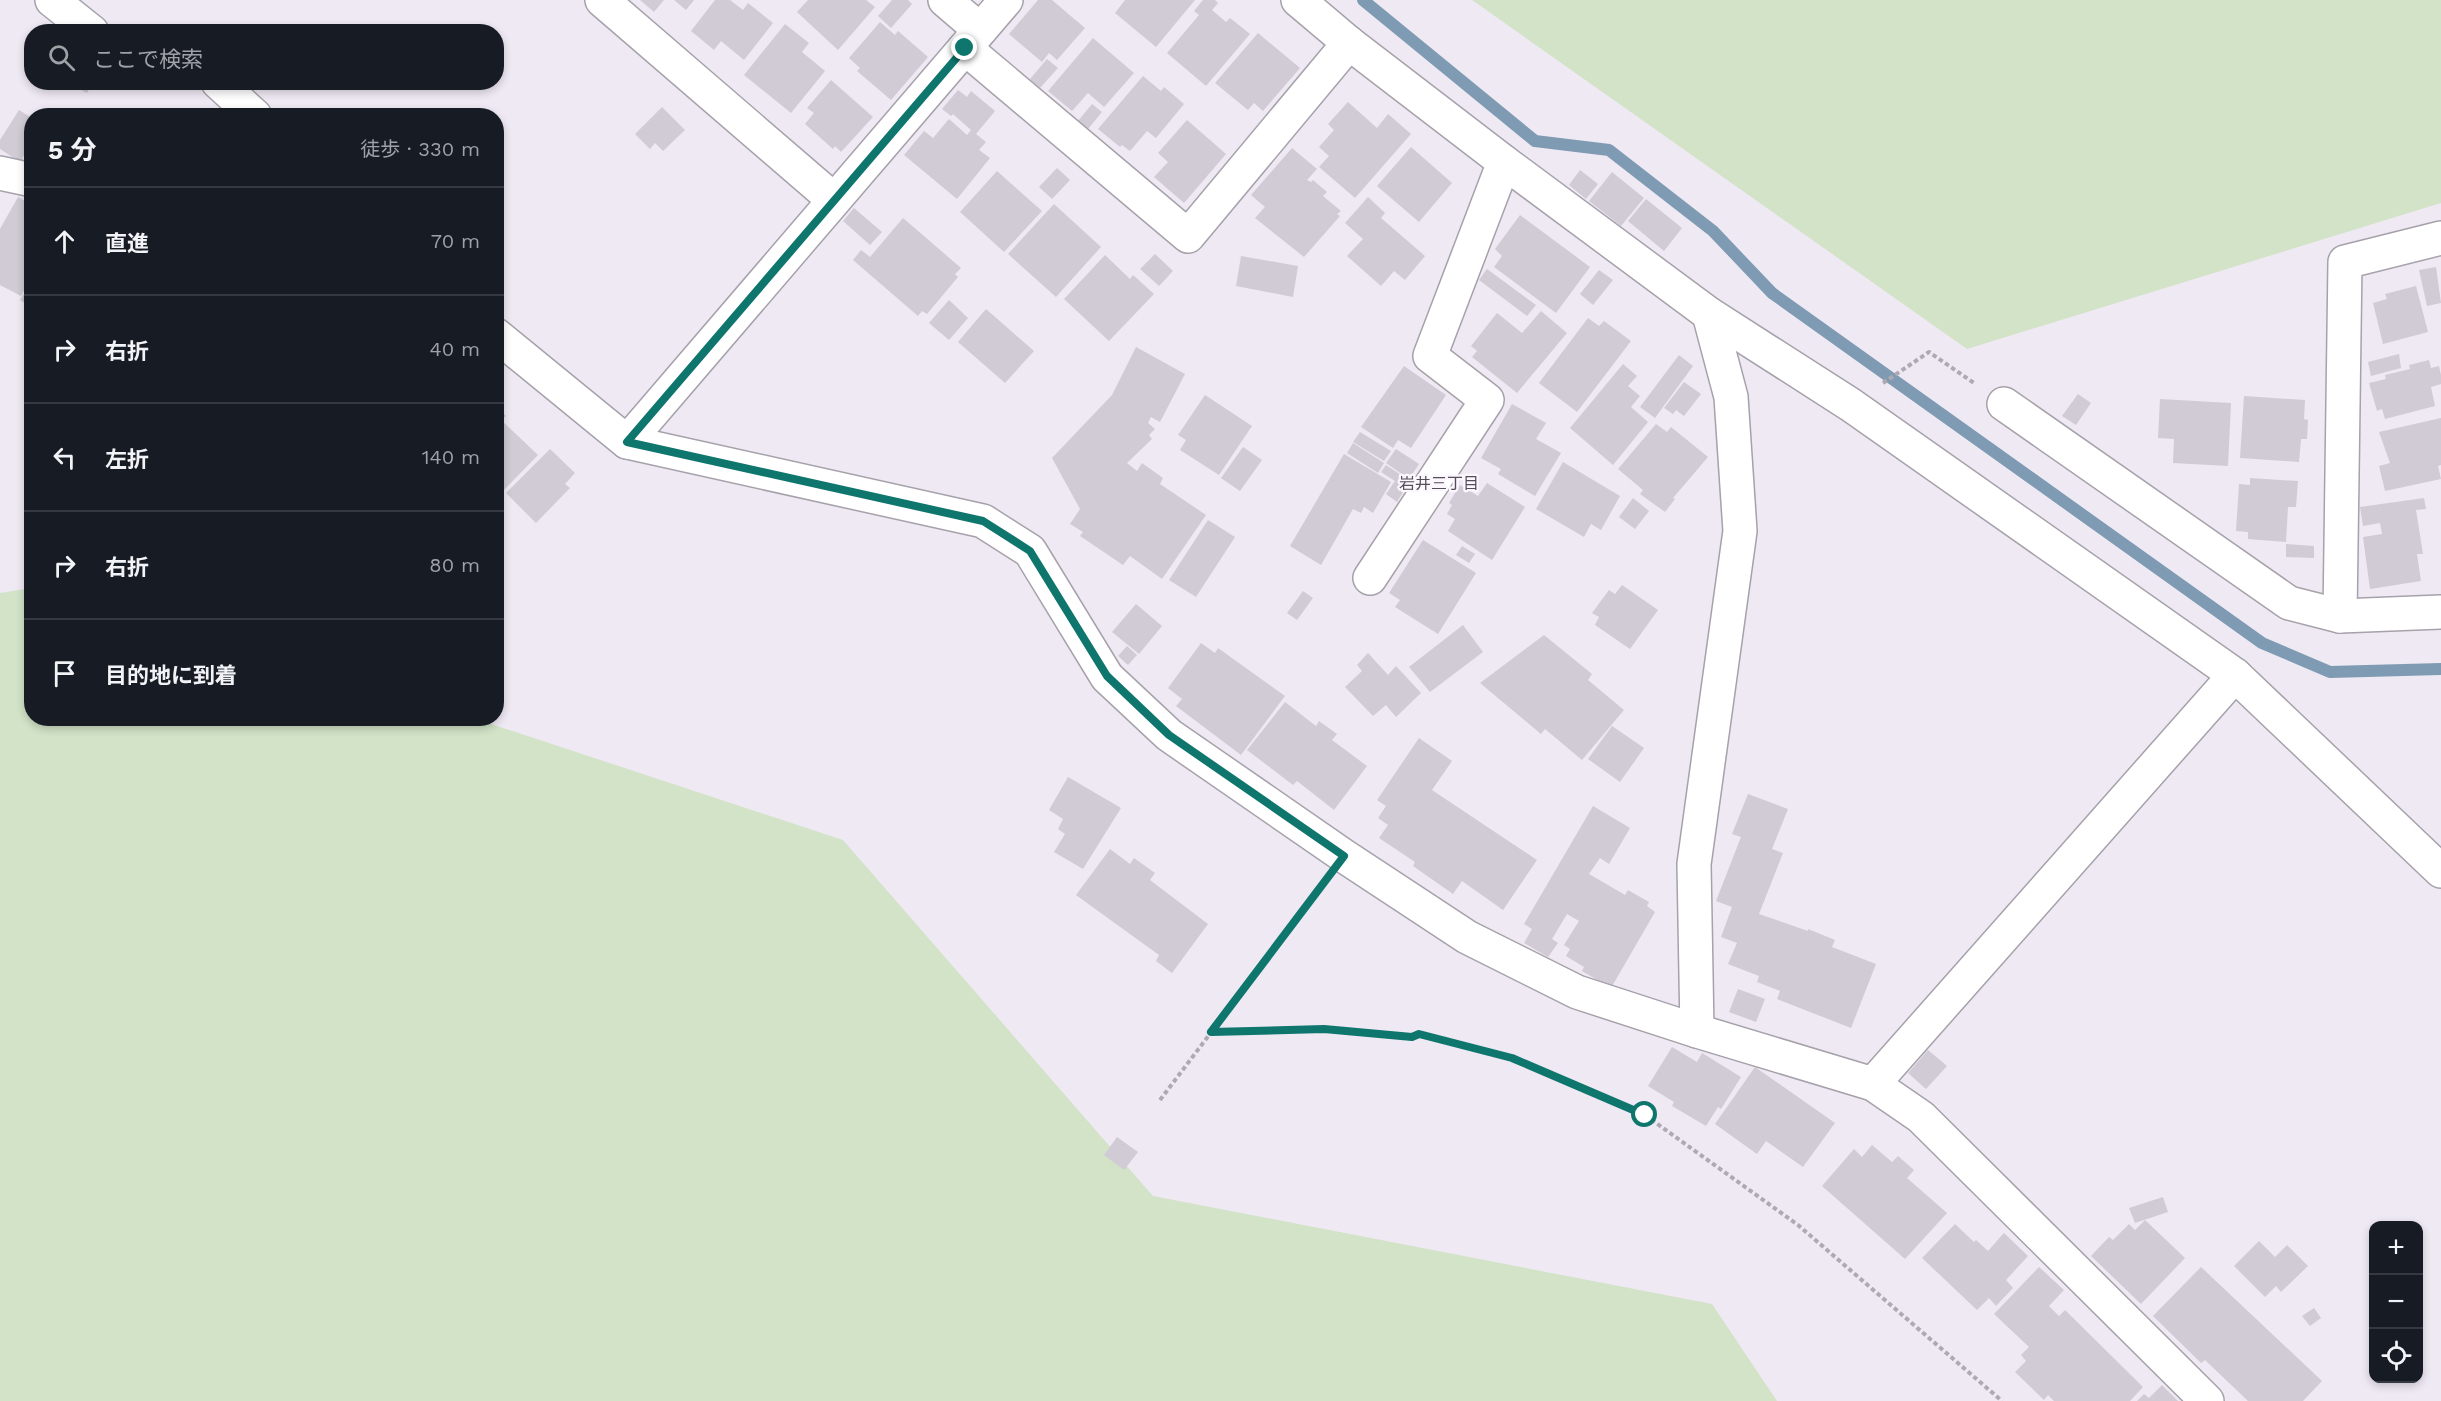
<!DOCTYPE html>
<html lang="ja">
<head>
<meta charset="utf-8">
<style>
	body { margin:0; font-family:"Work Sans","Noto Sans JP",sans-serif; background:#20242c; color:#f1f3f6 }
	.controls { position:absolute; right:18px; bottom:18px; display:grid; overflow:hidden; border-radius:12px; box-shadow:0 3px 9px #0003 }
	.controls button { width:54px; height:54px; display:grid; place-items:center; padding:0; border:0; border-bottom:2px solid #363941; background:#171b24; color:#f1f3f6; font:30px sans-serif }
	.stop { position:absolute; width:18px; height:18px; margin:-14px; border:4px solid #0f766e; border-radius:50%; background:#fff }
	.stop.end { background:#0f766e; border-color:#fff; box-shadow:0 2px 6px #0008 }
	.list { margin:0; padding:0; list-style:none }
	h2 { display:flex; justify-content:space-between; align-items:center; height:78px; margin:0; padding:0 24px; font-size:26px }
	h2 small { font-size:20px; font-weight:400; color:#9ea1a6 }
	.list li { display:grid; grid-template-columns:39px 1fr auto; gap:18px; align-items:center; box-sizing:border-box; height:108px; padding:0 24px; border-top:2px solid #363941 }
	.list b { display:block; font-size:22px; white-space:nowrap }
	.list em { font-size:20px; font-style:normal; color:#9ea1a6 }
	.icon { flex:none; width:33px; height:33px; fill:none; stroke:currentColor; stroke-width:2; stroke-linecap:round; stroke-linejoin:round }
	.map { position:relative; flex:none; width:2441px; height:1401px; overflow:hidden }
	.search { position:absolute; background:#171b24; box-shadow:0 3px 9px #0003; left:24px; top:24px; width:480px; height:66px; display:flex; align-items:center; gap:15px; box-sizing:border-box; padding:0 21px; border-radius:24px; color:#9ea1a6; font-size:22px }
	.panel { position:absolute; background:#171b24; box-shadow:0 3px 9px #0003; left:24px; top:108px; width:480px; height:618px; border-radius:24px }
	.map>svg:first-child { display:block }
	.green { fill:#d2e3c8 }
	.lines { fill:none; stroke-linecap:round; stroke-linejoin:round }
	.stream { stroke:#7e9bb3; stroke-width:12 }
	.building { fill:#d0cbd4 }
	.street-casing { stroke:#a6a1aa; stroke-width:36 }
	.path { stroke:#afaab2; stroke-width:4; stroke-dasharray:4.5 3; stroke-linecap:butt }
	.street { stroke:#fff; stroke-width:33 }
	.route { stroke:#0f766e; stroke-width:8 }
	.labels { text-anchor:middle; stroke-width:4.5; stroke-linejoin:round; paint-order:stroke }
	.neighbourhood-label { font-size:16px; fill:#534f57; stroke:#fcf7ff }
</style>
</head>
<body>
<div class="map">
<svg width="2441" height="1401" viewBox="0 0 2441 1401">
	<rect width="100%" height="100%" fill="#efe9f3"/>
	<g class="green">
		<polygon points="1472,0 2441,0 2441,203 1967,349"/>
		<polygon points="31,588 32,718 476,719 843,840 1153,1196 1712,1304 1777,1401 0,1401 0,593"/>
	</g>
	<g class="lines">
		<polyline class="stream" points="1363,0 1535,141 1609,150 1713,231 1772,293 2262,643 2330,672 2441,669"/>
	</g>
	<g class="building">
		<polygon points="640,0 664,0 654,12"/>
		<polygon points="674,0 694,0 686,10"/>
		<polygon points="715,0 730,0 743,10 748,3 773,23 744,60 721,41 714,50 691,31"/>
		<polygon points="808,0 866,0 875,7 838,50 797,12"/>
		<polygon points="892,0 908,0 912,4 891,28 878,16"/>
		<polygon points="1038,0 1052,0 1085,28 1057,60 1049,53 1042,62 1009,34"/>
		<polygon points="1125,0 1195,0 1156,47 1115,13"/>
		<polygon points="1203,0 1215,0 1218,3 1212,10 1226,22 1230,18 1250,34 1206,86 1167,53 1199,15 1194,11"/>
		<polygon points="880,22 895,35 898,31 928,57 891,100 857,71 860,68 849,58"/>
		<polygon points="785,24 809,43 802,52 825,71 791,113 744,75"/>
		<polygon points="1258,33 1300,68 1263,111 1254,103 1248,110 1215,83"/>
		<polygon points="1093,38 1134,73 1104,107 1088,93 1072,111 1048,91"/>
		<polygon points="1047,59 1058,68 1040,88 1030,79"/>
		<polygon points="1143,76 1161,91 1164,87 1184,104 1156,138 1147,131 1130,151 1122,145 1120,147 1098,129"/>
		<polygon points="831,80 873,117 841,152 835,146 833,149 805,124 814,113 807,108"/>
		<polygon points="78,82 93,82 87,93 75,87"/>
		<polygon points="958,90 967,97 971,91 995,111 976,134 986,142 979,150 990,158 957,199 904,155 924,131 933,138 949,119 967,135 971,130 953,114 951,116 942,109"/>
		<polygon points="1348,102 1377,128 1388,114 1411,134 1355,198 1319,167 1329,156 1319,147 1334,130 1328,124"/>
		<polygon points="1092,104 1102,112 1088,129 1078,121"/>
		<polygon points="662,107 685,130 663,151 655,143 650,149 635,134"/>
		<polygon points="19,110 32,118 32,142 20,162 0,149 0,140"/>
		<polygon points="1187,120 1226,154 1184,203 1154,177 1168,162 1158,153"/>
		<polygon points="1411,147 1452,183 1419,222 1377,186"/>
		<polygon points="1292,148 1317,169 1307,180 1311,182 1313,180 1327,192 1323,196 1341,211 1337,214 1340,216 1304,257 1255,218 1265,207 1251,195"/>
		<polygon points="1057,168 1070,180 1052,199 1039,187"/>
		<polygon points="1580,170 1598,184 1586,199 1569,185"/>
		<polygon points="997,171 1042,211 1004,252 960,212"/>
		<polygon points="1612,172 1644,198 1621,226 1589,201"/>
		<polygon points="18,197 32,205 32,276 21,296 0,285 0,229"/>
		<polygon points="1368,197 1385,213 1381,218 1425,256 1405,280 1394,271 1381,286 1347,256 1363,239 1345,223"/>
		<polygon points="1646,199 1682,228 1664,251 1628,221"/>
		<polygon points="1054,204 1101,247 1056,297 1008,254"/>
		<polygon points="854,208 882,232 870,245 843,221"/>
		<polygon points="1520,215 1590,267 1556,313 1494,267 1502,256 1495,249"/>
		<polygon points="903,218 961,268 955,274 958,277 927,314 922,311 918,316 853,260 861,250 870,257"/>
		<polygon points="1155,254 1173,271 1159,286 1140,269"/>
		<polygon points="1105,255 1130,279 1133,275 1154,294 1109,341 1064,299"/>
		<polygon points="1241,256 1298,266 1293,297 1236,286"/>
		<polygon points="2436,267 2441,303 2427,306 2419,270"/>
		<polygon points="1487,269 1536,305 1527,316 1479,280"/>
		<polygon points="1599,270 1613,280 1593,305 1580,294"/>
		<polygon points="32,282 32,308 20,300"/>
		<polygon points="2416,286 2428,332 2383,344 2373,303 2387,299 2385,294"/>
		<polygon points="949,300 968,318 949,340 929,323"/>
		<polygon points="986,309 1034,351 1005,383 958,342"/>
		<polygon points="1541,311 1567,333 1517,393 1472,357 1477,351 1471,346 1497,313 1522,333"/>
		<polygon points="1588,318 1599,326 1604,321 1631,341 1577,412 1539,383"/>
		<polygon points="1136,347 1185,374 1160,422 1151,417 1148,423 1155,429 1149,435 1152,439 1127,463 1137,471 1142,463 1163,478 1160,484 1206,515 1162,579 1130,556 1123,565 1080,536 1083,532 1070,524 1080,509 1052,458 1112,395"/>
		<polygon points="2399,354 2401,368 2371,376 2368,362"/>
		<polygon points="1679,355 1693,366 1655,418 1640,407"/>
		<polygon points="2429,360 2431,368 2439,366 2441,375 2441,384 2431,387 2435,406 2385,419 2382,409 2377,411 2369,383 2386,379 2385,375 2410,369 2409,365"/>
		<polygon points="1623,364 1637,376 1628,386 1640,396 1631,407 1648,422 1613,465 1570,428"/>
		<polygon points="1404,366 1446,395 1411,448 1398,440 1393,448 1361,427"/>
		<polygon points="1684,382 1701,394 1684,416 1676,410 1673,414 1664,408"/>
		<polygon points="2078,394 2091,403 2076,425 2062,416"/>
		<polygon points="1205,395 1252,426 1219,475 1180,450 1186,440 1178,435"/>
		<polygon points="2244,396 2305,400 2304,419 2308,420 2307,439 2301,439 2299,462 2240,458"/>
		<polygon points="2160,399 2231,403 2228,466 2173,463 2174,439 2158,438"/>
		<polygon points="1512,404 1546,423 1536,439 1561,453 1535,496 1498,474 1501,469 1481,458"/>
		<polygon points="496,406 506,416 501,420 538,455 496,498"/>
		<polygon points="2441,418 2441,465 2438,466 2441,479 2385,491 2379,466 2390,463 2379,432"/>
		<polygon points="1656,424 1667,432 1671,427 1708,457 1673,498 1675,499 1665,512 1640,494 1643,490 1618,469"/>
		<polygon points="1360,432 1391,451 1384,461 1353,442"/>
		<polygon points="1353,443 1384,463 1378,473 1347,453"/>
		<polygon points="1243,447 1262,460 1240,491 1221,478"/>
		<polygon points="550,449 575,473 565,484 570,488 536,523 506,493"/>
		<polygon points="1396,449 1419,464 1409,479 1386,463"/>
		<polygon points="1344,454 1391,482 1373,513 1364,507 1361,513 1353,509 1321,565 1290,546"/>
		<polygon points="1563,462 1620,496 1601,530 1591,524 1584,537 1536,509"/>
		<polygon points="1386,465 1410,481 1397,502 1386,494 1395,481 1381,472"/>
		<polygon points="2250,478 2298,481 2296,507 2288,507 2286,542 2248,539 2248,532 2236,531 2239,484 2250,485"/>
		<polygon points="1487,483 1525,507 1492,560 1448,531 1455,519 1447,514 1452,505 1449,503 1460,485 1478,496"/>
		<polygon points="1633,498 1649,511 1635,529 1619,517"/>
		<polygon points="2424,498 2426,509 2416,510 2423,554 2417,554 2421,581 2370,589 2363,537 2382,534 2380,523 2363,526 2360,507"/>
		<polygon points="1208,520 1235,537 1196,597 1169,580"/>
		<polygon points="1423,540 1476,573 1438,634 1395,607 1400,600 1389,593"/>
		<polygon points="2286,544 2314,546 2314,558 2286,557"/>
		<polygon points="1462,546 1475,554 1469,563 1456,555"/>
		<polygon points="1622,585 1658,610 1630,649 1595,625 1599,617 1592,613 1609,590 1615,594"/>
		<polygon points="1303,591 1313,598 1297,620 1287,613"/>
		<polygon points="1136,604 1162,626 1139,654 1112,632"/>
		<polygon points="1463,625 1483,652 1430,692 1409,667"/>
		<polygon points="1544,635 1592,674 1588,680 1624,710 1582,760 1545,729 1541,734 1480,683"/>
		<polygon points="1201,643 1215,653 1218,648 1285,696 1241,755 1176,706 1182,699 1168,688"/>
		<polygon points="1127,646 1137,655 1128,665 1118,656"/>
		<polygon points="1368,653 1388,675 1396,666 1421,693 1396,717 1386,705 1373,716 1345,687 1362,671 1357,665"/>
		<polygon points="1285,702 1316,726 1319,721 1337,734 1332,740 1367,766 1334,810 1297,781 1293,785 1247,750"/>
		<polygon points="1612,726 1644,748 1620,782 1588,759"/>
		<polygon points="1419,738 1452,761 1432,790 1537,860 1503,910 1462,881 1453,894 1413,866 1415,862 1379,838 1388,825 1378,818 1386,806 1377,800"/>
		<polygon points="1068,777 1121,808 1083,869 1054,852 1065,834 1058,829 1063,819 1049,810"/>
		<polygon points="1748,794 1788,809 1772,849 1783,853 1759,914 1808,931 1808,929 1835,940 1832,947 1876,964 1851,1028 1777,999 1780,991 1757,982 1759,976 1728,964 1737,943 1721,937 1732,907 1716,901 1741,837 1732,834"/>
		<polygon points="1593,806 1630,828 1609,864 1600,858 1589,874 1625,895 1628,890 1649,902 1647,906 1655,912 1611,988 1582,971 1584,967 1566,956 1570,949 1564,945 1579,921 1567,914 1552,939 1558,943 1548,957 1524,943 1532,929 1524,924"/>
		<polygon points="1110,849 1130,864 1134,858 1155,873 1150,880 1208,924 1172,973 1156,961 1159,955 1076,895"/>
		<polygon points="1738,989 1765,999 1756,1022 1729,1012"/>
		<polygon points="1672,1047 1697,1062 1702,1053 1741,1077 1721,1109 1718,1107 1706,1126 1672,1106 1674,1102 1648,1086"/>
		<polygon points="1928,1050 1947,1066 1926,1089 1908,1073"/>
		<polygon points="1755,1067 1835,1123 1803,1167 1766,1141 1757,1154 1715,1124"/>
		<polygon points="1117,1137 1138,1152 1124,1170 1104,1155"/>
		<polygon points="1872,1145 1892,1162 1898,1156 1914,1170 1907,1178 1947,1213 1905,1259 1822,1186 1854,1149 1862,1157"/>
		<polygon points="2163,1197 2168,1212 2135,1223 2129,1208"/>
		<polygon points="2145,1220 2185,1258 2141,1304 2091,1256 2109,1237 2113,1240 2129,1224 2135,1230"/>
		<polygon points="1955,1224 1974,1242 1976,1240 1988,1251 2004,1233 2028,1256 2006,1280 2013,1288 1996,1306 1989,1298 1977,1310 1922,1258"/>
		<polygon points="2259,1241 2275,1257 2287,1245 2308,1266 2281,1292 2276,1286 2265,1297 2234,1266"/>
		<polygon points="2039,1267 2064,1290 2049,1306 2059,1316 2065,1310 2143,1387 2130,1401 2054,1401 2048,1395 2044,1400 2015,1372 2026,1361 2021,1355 2029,1347 1994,1314"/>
		<polygon points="2201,1267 2322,1381 2303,1401 2248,1401 2205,1360 2201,1363 2153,1316"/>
		<polygon points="2314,1308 2321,1318 2310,1326 2302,1316"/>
		<polygon points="2162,1385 2178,1401 2137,1401 2144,1394 2149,1398"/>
	</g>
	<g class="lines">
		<defs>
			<g id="street">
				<polyline points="52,0 92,32"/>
				<polyline points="602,0 834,200"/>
				<polyline points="945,0 980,30"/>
				<polyline points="1298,0 1349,43 1504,162 1709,314 1851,405 2235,675 2441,871"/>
				<polyline points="965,48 1188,236 1349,43"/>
				<polyline points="218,82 255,116"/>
				<polyline points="0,173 32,180"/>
				<polyline points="496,335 627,442 983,521 1030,551 1107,677 1169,735 1344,856 1467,937 1577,992 1697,1031 1873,1084 1921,1117 2207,1401"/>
				<polyline points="2004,404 2289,603 2340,616 2441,612"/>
				<polyline points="627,442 1006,0"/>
				<polyline points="1370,578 1487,400 1430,356 1504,162"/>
				<polyline points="2340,616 2345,262 2441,238"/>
				<polyline points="1697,1031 1694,864 1740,531 1731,397 1709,314"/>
				<polyline points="1873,1084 2235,675"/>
			</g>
		</defs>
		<use href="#street" class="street-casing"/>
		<g class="path">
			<polyline points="1883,383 1929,352 1974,383"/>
			<polyline points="1211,1032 1324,1029 1412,1037 1419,1034 1512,1058 1645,1115 1798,1225 2002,1401"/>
			<polyline points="1160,1100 1321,887"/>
		</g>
		<use href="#street" class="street"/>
	</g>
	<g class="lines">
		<polyline class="route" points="965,48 627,442 983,521 1030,551 1107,676 1169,735 1344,856 1211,1032 1324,1029 1412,1037 1419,1034 1512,1058 1645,1115"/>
	</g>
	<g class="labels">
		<g class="neighbourhood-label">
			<text x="1439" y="489">岩井三丁目</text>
		</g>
	</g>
</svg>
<div class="controls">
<button>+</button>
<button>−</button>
<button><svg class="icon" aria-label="locate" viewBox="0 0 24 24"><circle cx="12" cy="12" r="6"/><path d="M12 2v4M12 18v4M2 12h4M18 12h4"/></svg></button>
</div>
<div class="stop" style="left:1645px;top:1115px"></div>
<div class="stop end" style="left:965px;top:48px"></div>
<div class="search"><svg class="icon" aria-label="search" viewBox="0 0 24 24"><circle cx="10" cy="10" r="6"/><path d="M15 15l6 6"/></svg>ここで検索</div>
<section class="panel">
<h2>5 分<small>徒歩 · 330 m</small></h2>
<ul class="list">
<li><svg class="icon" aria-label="ahead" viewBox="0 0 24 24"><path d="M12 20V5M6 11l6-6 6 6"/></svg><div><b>直進</b></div><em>70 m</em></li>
<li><svg class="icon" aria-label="right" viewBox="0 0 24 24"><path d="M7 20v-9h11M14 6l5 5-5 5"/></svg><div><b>右折</b></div><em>40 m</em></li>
<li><svg class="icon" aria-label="left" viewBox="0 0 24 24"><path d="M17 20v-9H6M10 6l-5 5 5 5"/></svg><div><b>左折</b></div><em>140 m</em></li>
<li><svg class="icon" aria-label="right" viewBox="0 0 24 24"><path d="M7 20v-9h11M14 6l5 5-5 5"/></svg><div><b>右折</b></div><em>80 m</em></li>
<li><svg class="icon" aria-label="arrive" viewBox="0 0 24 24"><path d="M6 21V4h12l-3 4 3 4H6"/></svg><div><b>目的地に到着</b></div></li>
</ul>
</section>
</div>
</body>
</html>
